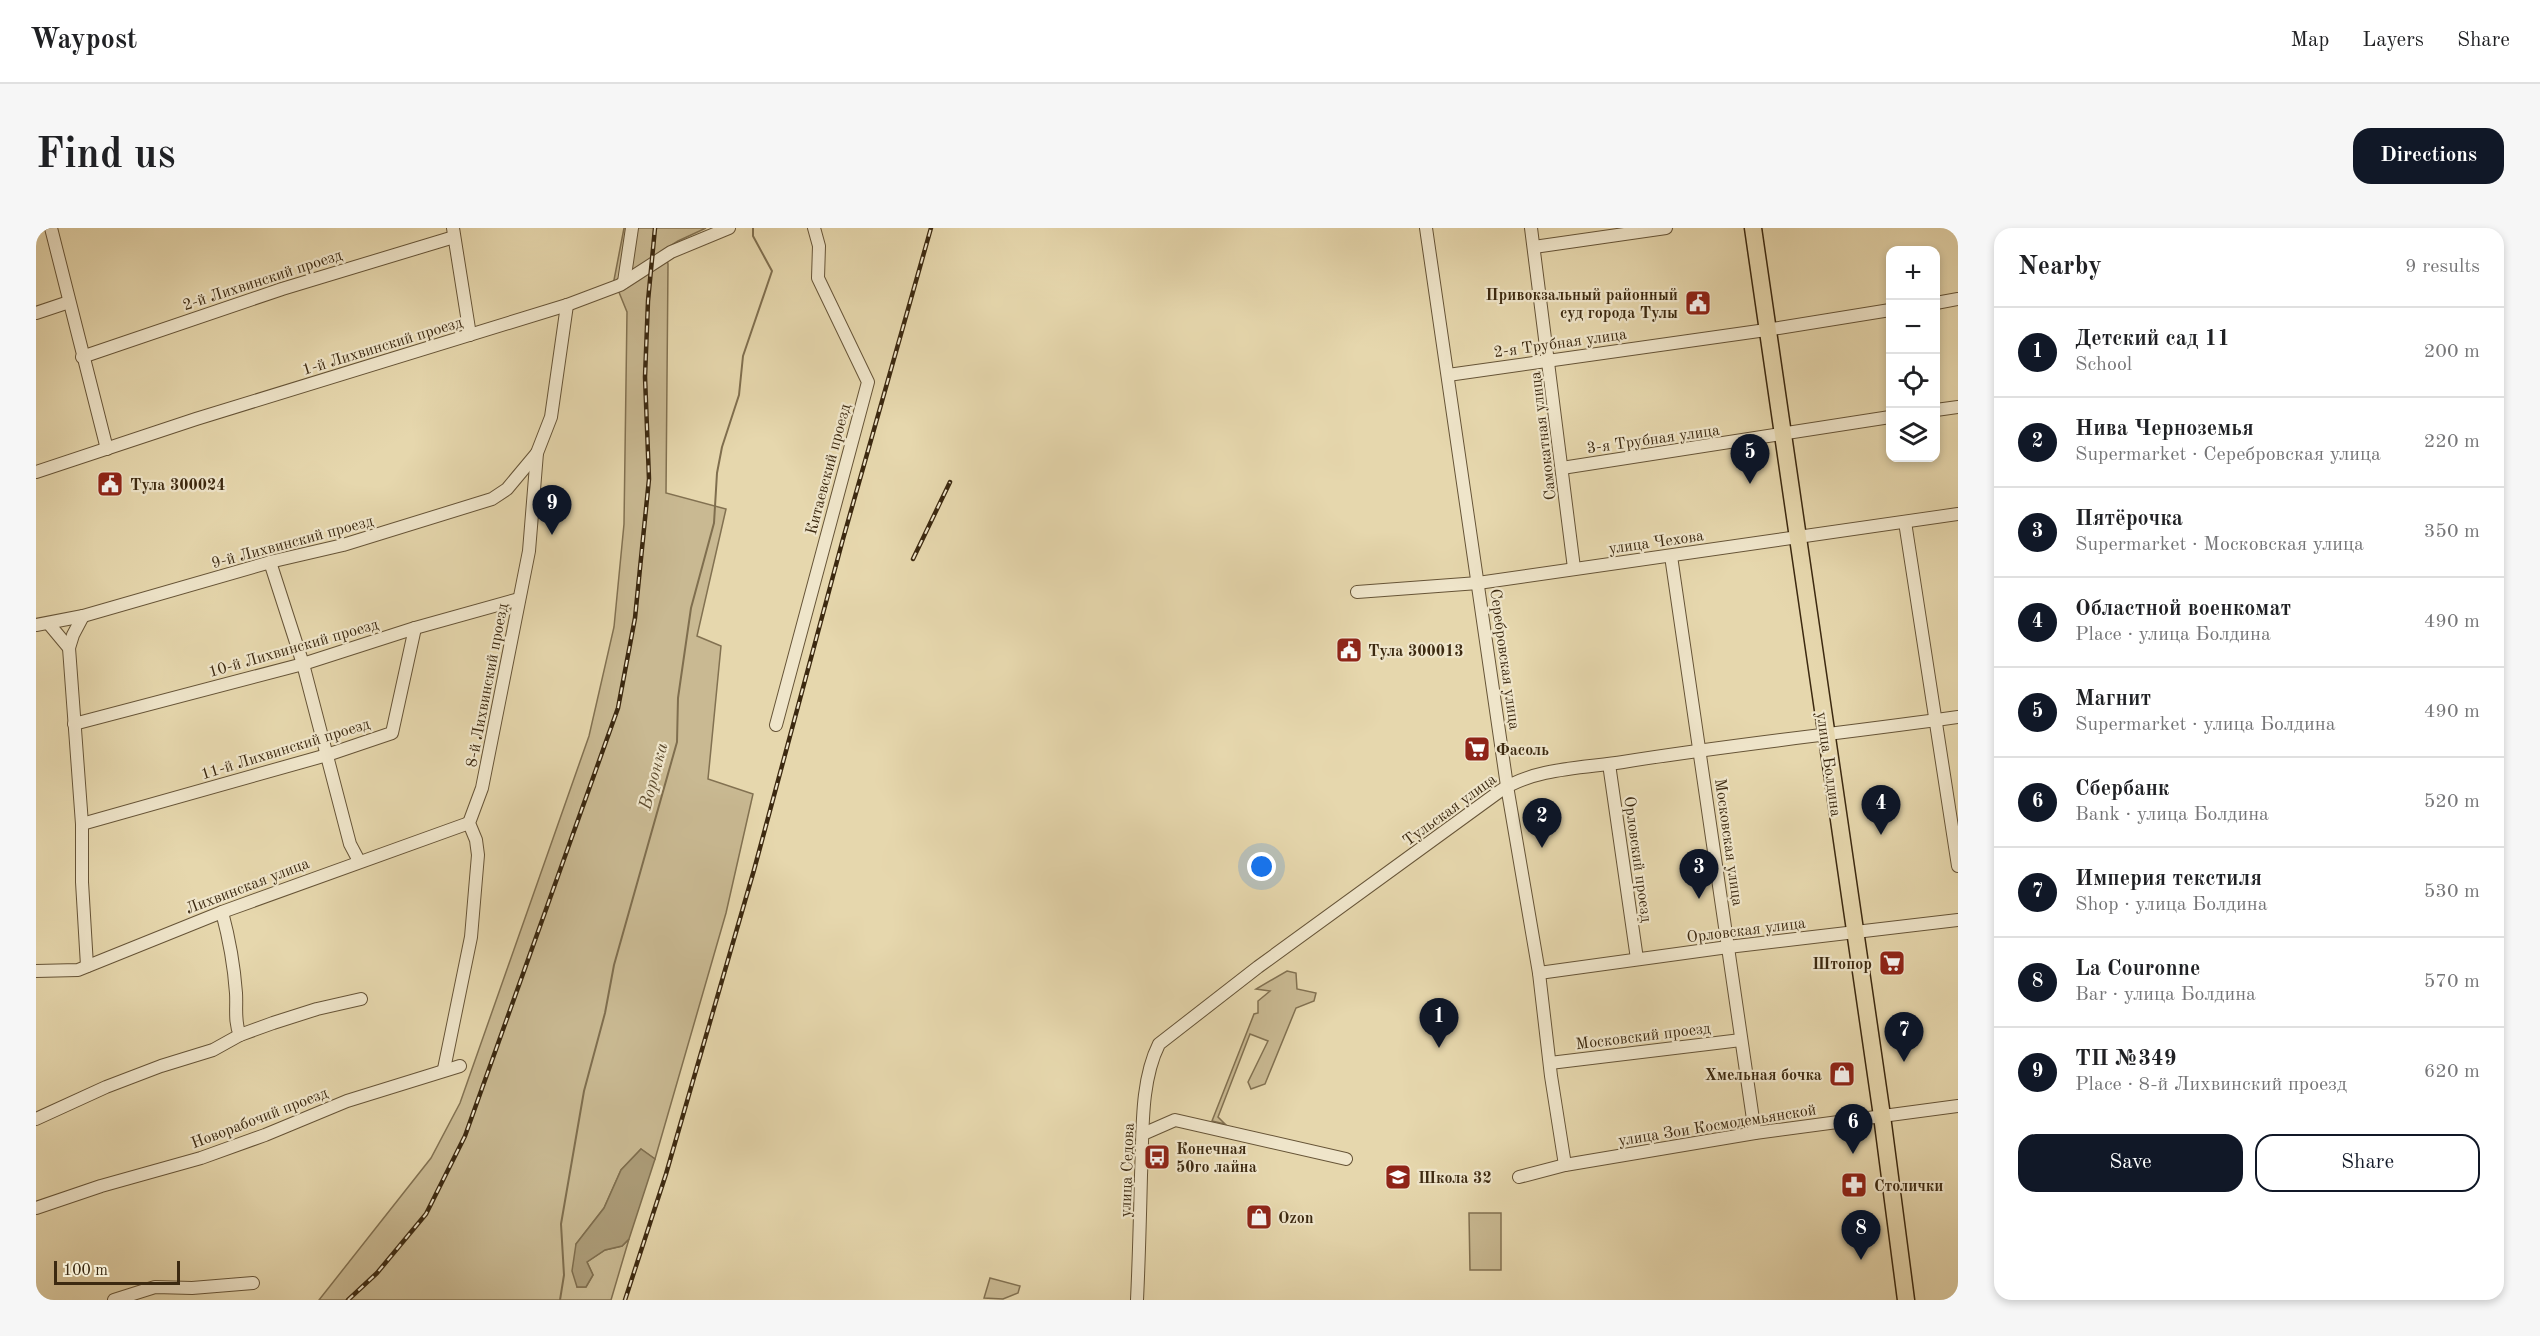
<!DOCTYPE html>
<html lang="en">
<head>
<meta charset="utf-8">
<style>
	body { margin:0; font-family:"Old Standard TT",serif; background:#f6f6f6; color:#202124 }
	.controls { position:absolute; right:18px; top:18px; display:grid; overflow:hidden; border-radius:12px; box-shadow:0 3px 9px #0003 }
	.controls button { width:54px; height:54px; display:grid; place-items:center; padding:0; border:0; border-bottom:2px solid #e0e0e0; background:#fff; color:#202124; font:30px sans-serif }
	.scale { position:absolute; left:18px; bottom:15px; width:126px; box-sizing:border-box; padding-left:6px; border:3px solid #3c2910; border-top:0; font-size:16px; line-height:21px; white-space:nowrap; color:#3c2910; -webkit-text-stroke:4px #efe5ca; paint-order:stroke }
	.you { position:absolute; left:1226px; top:639px; width:21px; height:21px; margin:-15px; border:4px solid #fff; border-radius:50%; background:#1a73e8; box-shadow:0 0 0 9px #1a73e833 }
	.badge { display:grid; place-items:center; width:39px; height:39px; border-radius:50%; background:#111827; color:#fff; font-size:20px; font-weight:700 }
	.pin { position:absolute; translate:-50% -50px; filter:drop-shadow(0 2px 3px #0008) }
	.pin::after { content:''; position:absolute; top:32px; width:21px; height:18px; background:inherit; clip-path:polygon(0 0,100% 0,50% 100%) }
	.list { margin:0; padding:0; list-style:none }
	h2 { display:flex; justify-content:space-between; align-items:center; height:78px; margin:0; padding:0 24px; font-size:26px }
	h2 small { font-size:20px; font-weight:400; color:#757577 }
	.list li { display:grid; grid-template-columns:39px 1fr auto; gap:18px; align-items:center; box-sizing:border-box; height:90px; padding:0 24px; border-top:2px solid #e0e0e0 }
	.list b { display:block; font-size:22px; white-space:nowrap }
	.list p { margin:0; font-size:20px; white-space:nowrap; color:#757577 }
	.list em { font-size:20px; font-style:normal; color:#757577 }
	.actions { display:flex; gap:12px; padding:18px 24px }
	.actions a { flex:1; padding:14px 0; border:2px solid #111827; border-radius:18px; text-align:center; font-size:21px; color:#111827 }
	.actions .main { background:#111827; color:#fff }
	.icon { flex:none; width:33px; height:33px; fill:none; stroke:currentColor; stroke-width:2; stroke-linecap:round; stroke-linejoin:round }
	.map { position:relative; flex:none; width:1922px; height:1072px; overflow:hidden; border-radius:18px }
	header { display:flex; align-items:center; gap:36px; box-sizing:border-box; height:84px; padding:0 30px; background:#fff; border-bottom:2px solid #e0e0e0 }
	header strong { font-size:28px }
	nav { display:flex; gap:33px; margin-inline-start:auto; font-size:21px }
	.intro { display:flex; align-items:center; justify-content:space-between; box-sizing:border-box; height:144px; padding:0 36px }
	h1 { margin:0; font-size:42px }
	.button { padding:15px 27px; border-radius:18px; background:#111827; color:#fff; font-size:21px; font-weight:700 }
	main { display:flex; gap:36px; padding:0 36px }
	aside { flex:1; background:#fff; border-radius:18px; box-shadow:0 3px 9px #0003 }
	.map>svg:first-child { display:block }
	.green { fill:#c9b992; stroke:#827151; stroke-width:1.5 }
	.water { fill:#ac9c78; stroke:#7f6e4e; stroke-width:1.5 }
	.lines { fill:none; stroke-linecap:round; stroke-linejoin:round }
	.stream { stroke:#7f6e4e; stroke-width:2 }
	.minor-casing { stroke:#665437; stroke-width:14 }
	.major-casing { stroke:#3c2910; stroke-width:19 }
	.minor { stroke:#efe5ca; stroke-width:12 }
	.major { stroke:#e6d7ad; stroke-width:16 }
	.rail-casing { stroke:#3c2910; stroke-width:4.5 }
	.rail { stroke:#efe5ca; stroke-width:2; stroke-dasharray:7; stroke-linecap:butt }
	.labels { text-anchor:middle; stroke-width:4.5; stroke-linejoin:round; paint-order:stroke }
	.street-label { font-size:16px; fill:#3c2910; stroke:#efe5ca }
	.poi-label { font-size:16px; font-weight:bold; fill:#3c2910; stroke:#efe5ca; text-anchor:start }
	.water-label { font-size:18px; font-style:italic; fill:#5e4c2f; stroke:#efe5ca }
</style>
</head>
<body>
<header>
<strong>Waypost</strong>
<nav><a>Map</a><a>Layers</a><a>Share</a></nav>
</header>
<div class="intro"><h1>Find us</h1><a class="button">Directions</a></div>
<main>
<div class="map">
<svg width="1922" height="1072" viewBox="0 0 1922 1072">
	<rect width="100%" height="100%" fill="#e6d7ad"/>
	<filter id="stains"><feTurbulence type="fractalNoise" baseFrequency=".00333" numOctaves="4"/><feColorMatrix values="0 0 0 0 .2 0 0 0 0 .09 0 0 0 0 .02 0 0 0 .5 -.17"/></filter>
	<radialGradient id="worn" r=".72"><stop offset=".6" stop-color="#630" stop-opacity="0"/><stop offset="1" stop-color="#630" stop-opacity=".3"/></radialGradient>
	<g class="green">
		<polygon points="588,0 670,0 642,13 629,21 632,36 630,265 690,281 661,408 685,418 672,551 717,566 690,685 619,931 605,921 585,942 568,980 540,1016 541,1059 550,1059 557,1047 551,1034 569,1022 586,1018 593,1011 575,1072 283,1072 395,930 424,875 553,508 578,399 588,296 591,84 578,52"/>
		<polygon points="1251,743 1260,745 1261,761 1280,765 1278,773 1260,780 1229,856 1215,861 1212,854 1232,813 1214,806 1182,889 1189,896 1176,893 1218,786 1222,785 1222,773 1234,763 1220,761"/>
		<polygon points="1433,985 1465,985 1465,1042 1434,1042"/>
		<polygon points="954,1050 984,1058 982,1065 967,1071 948,1070"/>
	</g>
	<polygon class="water" points="605,921 619,931 593,1011 586,1018 569,1022 551,1034 557,1047 550,1059 541,1059 536,1043 540,1016 568,980 585,942"/>
	<g class="lines">
		<polyline class="stream" points="524,1072 528,1047 525,996 548,863 569,785 578,737 641,514 642,470 655,380 678,295 681,245 686,219 703,167 707,128 736,43 717,8 717,0"/>
		<defs>
			<g id="minor">
				<polyline points="15,0 71,221"/>
				<polyline points="417,0 434,107"/>
				<polyline points="1390,0 1471,558 1503,745 1515,848 1529,937"/>
				<polyline points="1495,0 1538,340"/>
				<polyline points="1498,19 1630,0"/>
				<polyline points="588,54 596,0"/>
				<polyline points="1900,75 1922,71"/>
				<polyline points="0,85 33,74"/>
				<polyline points="46,129 246,61 418,9"/>
				<polyline points="1412,147 1730,102 1854,82"/>
				<polyline points="1900,182 1922,179"/>
				<polyline points="1526,240 1854,189"/>
				<polyline points="0,244 160,191 531,77 584,57 635,24 693,0"/>
				<polyline points="1869,294 1922,638"/>
				<polyline points="1635,328 1719,905"/>
				<polyline points="234,334 267,436 314,616 323,633"/>
				<polyline points="1321,364 1442,355 1922,286"/>
				<polyline points="13,396 33,420 46,596 46,654 51,738"/>
				<polyline points="0,397 47,388 238,333 307,317 456,271 471,261 501,225"/>
				<polyline points="33,420 37,407 47,388"/>
				<polyline points="38,496 267,436 379,400 483,371"/>
				<polyline points="740,497 832,154 782,50 783,18 778,0"/>
				<polyline points="1573,536 1601,731"/>
				<polyline points="46,596 291,527 356,505 379,400"/>
				<path d="M186 684C193 710 198 737 200 765 201 779 198 794 204 807"/>
				<polyline points="0,743 42,742 186,684 433,595"/>
				<polyline points="1503,745 1692,719 1922,692"/>
				<polyline points="1514,835 1705,812"/>
				<polyline points="408,841 435,709 442,627 440,612 433,595 446,560 493,323 501,225 515,189 531,77"/>
				<polyline points="0,891 70,859 125,838 177,822 204,807 237,795 281,781 325,771"/>
				<polyline points="1107,906 1139,892 1310,931"/>
				<polyline points="1483,949 1529,937 1719,905 1922,878"/>
				<polyline points="0,980 65,958 165,930 229,907 311,873 424,838"/>
				<polyline points="78,1072 119,1059 156,1060 217,1055"/>
				<path d="M1101 1072C1103 1030 1104 989 1105 947 1107 905 1104 854 1123 816L1222 739 1464 563C1498 540 1548 540 1587 534 1698 516 1811 505 1922 489"/>
			</g>
			<polyline id="major" points="1717,0 1846,888 1870,1072"/>
		</defs>
		<use href="#minor" class="minor-casing"/>
		<use href="#major" class="major-casing"/>
		<use href="#minor" class="minor"/>
		<use href="#major" class="major"/>
		<defs>
			<g id="rail">
				<polyline points="877,331 914,254"/>
				<polyline points="312,1072 341,1045 390,986 429,908 582,480 599,390 613,251 609,149 612,73 619,0"/>
				<polyline points="589,1072 630,946 718,642 807,311 895,0"/>
			</g>
		</defs>
		<use href="#rail" class="rail-casing"/>
		<use href="#rail" class="rail"/>
	</g>
	<defs>
		<symbol id="civic-square" viewBox="-11 -11 22 22"><rect x="-9" y="-9" width="18" height="18" rx="4" fill="#8f2418" stroke="#efe5ca"/><path d="M-.6-6.5H3V-4.5H.6V-3L4-1V1h2V6H-6V1h2V-1L-.6-3ZM-1.2 2.5V6h2.4V2.5Z" fill="#fff"/></symbol>
		<symbol id="supermarket-square" viewBox="-11 -11 22 22"><rect x="-9" y="-9" width="18" height="18" rx="4" fill="#8f2418" stroke="#efe5ca"/><path d="M-6-5.5h2.5l.6 2H6L4.5 2H-2.5L-4.4-4H-6ZM-1.5 3.2a1.3 1.3 0 1 0 .1 0ZM3 3.2a1.3 1.3 0 1 0 .1 0Z" fill="#fff"/></symbol>
		<symbol id="shop-square" viewBox="-11 -11 22 22"><rect x="-9" y="-9" width="18" height="18" rx="4" fill="#8f2418" stroke="#efe5ca"/><path d="M-5-2.5h2.3a2.7 3.5 0 0 1 5.4 0H5L5.5 6h-11ZM-1.5-2.5h3a1.5 2.3 0 0 0-3 0Z" fill="#fff"/></symbol>
		<symbol id="bus-square" viewBox="-11 -11 22 22"><rect x="-9" y="-9" width="18" height="18" rx="4" fill="#8f2418" stroke="#efe5ca"/><path d="M-5-6H5V4H4V6H2V4H-2V6H-4V4H-5ZM-3.5-4V0h7V-4ZM-3.5 1.2v1.5H-2V1.2ZM2 1.2v1.5H3.5V1.2Z" fill="#fff"/></symbol>
		<symbol id="school-square" viewBox="-11 -11 22 22"><rect x="-9" y="-9" width="18" height="18" rx="4" fill="#8f2418" stroke="#efe5ca"/><path d="M0-5L7-2L0 1L-7-2ZM-4 1L0 2.5L4 1V4Q0 6-4 4Z" fill="#fff"/></symbol>
		<symbol id="pharmacy-square" viewBox="-11 -11 22 22"><rect x="-9" y="-9" width="18" height="18" rx="4" fill="#8f2418" stroke="#efe5ca"/><path d="M-2-6h4v4h4v4h-4v4h-4v-4h-4v-4h4Z" fill="#fff"/></symbol>
	</defs>
	<g fill-rule="evenodd">
		<use href="#civic-square" x="1647" y="60" width="30" height="30"/>
		<use href="#civic-square" x="59" y="241" width="30" height="30"/>
		<use href="#civic-square" x="1298" y="407" width="30" height="30"/>
		<use href="#supermarket-square" x="1426" y="506" width="30" height="30"/>
		<use href="#supermarket-square" x="1841" y="720" width="30" height="30"/>
		<use href="#shop-square" x="1791" y="831" width="30" height="30"/>
		<use href="#bus-square" x="1106" y="914" width="30" height="30"/>
		<use href="#school-square" x="1347" y="934" width="30" height="30"/>
		<use href="#pharmacy-square" x="1803" y="942" width="30" height="30"/>
		<use href="#shop-square" x="1208" y="974" width="30" height="30"/>
	</g>
	<g class="labels">
		<g class="street-label">
			<text transform="translate(226 51) rotate(-18)" y="6">2-й Лихвинский проезд</text>
			<text transform="translate(1524 114) rotate(-8)" y="6">2-я Трубная улица</text>
			<text transform="translate(346 117) rotate(-17)" y="6">1-й Лихвинский проезд</text>
			<text transform="translate(1506 208) rotate(-97)" y="6">Самокатная улица</text>
			<text transform="translate(1617 210) rotate(-8)" y="6">3-я Трубная улица</text>
			<text transform="translate(791 241) rotate(-75)" y="6">Китаевский проезд</text>
			<text transform="translate(256 313) rotate(-15)" y="6">9-й Лихвинский проезд</text>
			<text transform="translate(1620 313) rotate(-8)" y="6">улица Чехова</text>
			<text transform="translate(257 419) rotate(-16)" y="6">10-й Лихвинский проезд</text>
			<text transform="translate(1470 431) rotate(82)" y="6">Серебровская улица</text>
			<text transform="translate(450 457) rotate(-79)" y="6">8-й Лихвинский проезд</text>
			<text transform="translate(249 520) rotate(-17)" y="6">11-й Лихвинский проезд</text>
			<text transform="translate(1794 536) rotate(82)" y="6">улица Болдина</text>
			<text transform="translate(1413 581) rotate(-36)" y="6">Тульская улица</text>
			<text transform="translate(1694 614) rotate(82)" y="6">Московская улица</text>
			<text transform="translate(1603 631) rotate(82)" y="6">Орловский проезд</text>
			<text transform="translate(211 657) rotate(-21)" y="6">Лихвинская улица</text>
			<text transform="translate(1710 701) rotate(-7)" y="6">Орловская улица</text>
			<text transform="translate(1607 807) rotate(-7)" y="6">Московский проезд</text>
			<text transform="translate(223 889) rotate(-21)" y="6">Новорабочий проезд</text>
			<text transform="translate(1681 896) rotate(-9)" y="6">улица Зои Космодемьянской</text>
			<text transform="translate(1090 942) rotate(-88)" y="6">улица Седова</text>
		</g>
		<g class="poi-label">
			<text x="1642" y="72" text-anchor="end">Привокзальный районный<tspan x="1642" dy="18">суд города Тулы</tspan></text>
			<text x="94" y="262">Тула 300024</text>
			<text x="1332" y="428">Тула 300013</text>
			<text x="1460" y="527">Фасоль</text>
			<text x="1836" y="741" text-anchor="end">Штопор</text>
			<text x="1786" y="852" text-anchor="end">Хмельная бочка</text>
			<text x="1140" y="926">Конечная<tspan x="1140" dy="18">50го лайна</tspan></text>
			<text x="1382" y="955">Школа 32</text>
			<text x="1838" y="963">Столички</text>
			<text x="1242" y="995">Ozon</text>
		</g>
		<g class="water-label">
			<text transform="translate(617 548) rotate(-75)" y="6">Воронка</text>
		</g>
	</g>
	<rect width="100%" height="100%" filter="url(#stains)"/>
	<rect width="100%" height="100%" fill="url(#worn)"/>
</svg>
<div class="controls">
<button>+</button>
<button>−</button>
<button><svg class="icon" aria-label="locate" viewBox="0 0 24 24"><circle cx="12" cy="12" r="6"/><path d="M12 2v4M12 18v4M2 12h4M18 12h4"/></svg></button>
<button><svg class="icon" aria-label="layers" viewBox="0 0 24 24"><path d="M12 4l9 5-9 5-9-5zM3 14l9 5 9-5"/></svg></button>
</div>
<div class="scale">100 m</div>
<div class="you"></div>
<div class="pin badge" style="left:1403px;top:820px">1</div>
<div class="pin badge" style="left:1506px;top:620px">2</div>
<div class="pin badge" style="left:1663px;top:671px">3</div>
<div class="pin badge" style="left:1845px;top:607px">4</div>
<div class="pin badge" style="left:1714px;top:256px">5</div>
<div class="pin badge" style="left:1817px;top:926px">6</div>
<div class="pin badge" style="left:1868px;top:834px">7</div>
<div class="pin badge" style="left:1825px;top:1032px">8</div>
<div class="pin badge" style="left:516px;top:307px">9</div>
</div>
<aside>
<h2>Nearby<small>9 results</small></h2>
<ul class="list">
<li><span class="badge">1</span><div><b>Детский сад 11</b><p>School</p></div><em>200 m</em></li>
<li><span class="badge">2</span><div><b>Нива Черноземья</b><p>Supermarket · Серебровская улица</p></div><em>220 m</em></li>
<li><span class="badge">3</span><div><b>Пятёрочка</b><p>Supermarket · Московская улица</p></div><em>350 m</em></li>
<li><span class="badge">4</span><div><b>Областной военкомат</b><p>Place · улица Болдина</p></div><em>490 m</em></li>
<li><span class="badge">5</span><div><b>Магнит</b><p>Supermarket · улица Болдина</p></div><em>490 m</em></li>
<li><span class="badge">6</span><div><b>Сбербанк</b><p>Bank · улица Болдина</p></div><em>520 m</em></li>
<li><span class="badge">7</span><div><b>Империя текстиля</b><p>Shop · улица Болдина</p></div><em>530 m</em></li>
<li><span class="badge">8</span><div><b>La Couronne</b><p>Bar · улица Болдина</p></div><em>570 m</em></li>
<li><span class="badge">9</span><div><b>ТП №349</b><p>Place · 8-й Лихвинский проезд</p></div><em>620 m</em></li>
</ul>
<div class="actions"><a class="main">Save</a><a>Share</a></div>
</aside>
</main>
</body>
</html>
